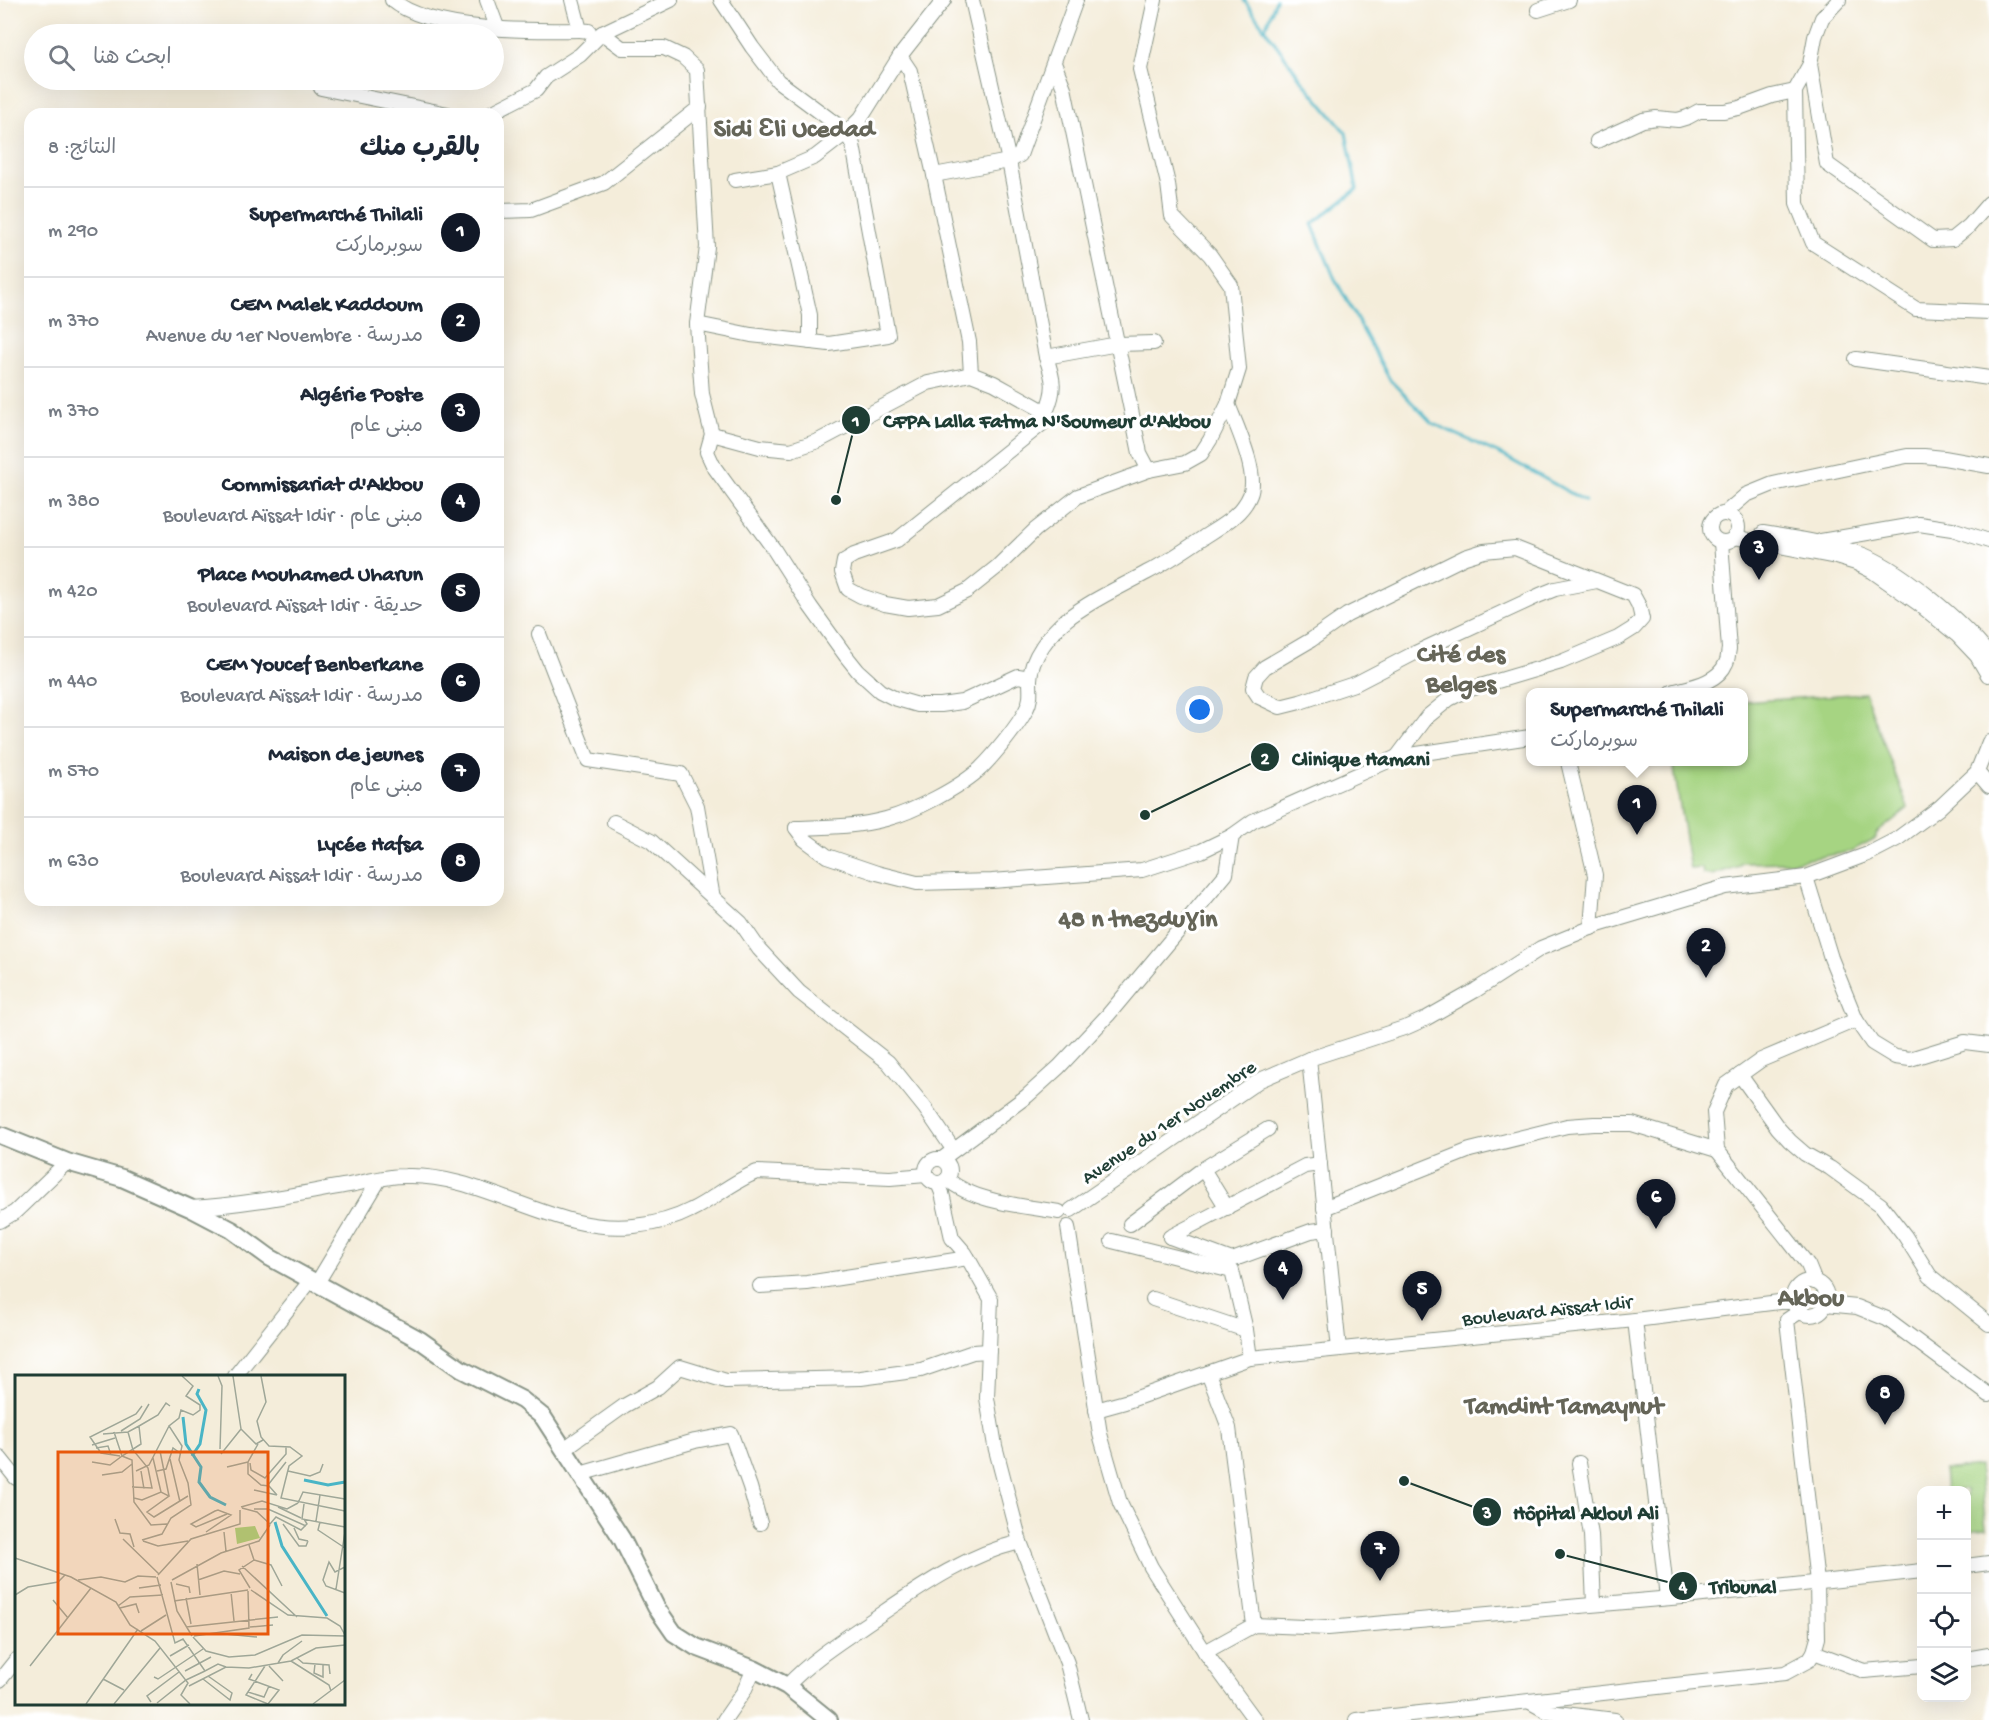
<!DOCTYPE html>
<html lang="ar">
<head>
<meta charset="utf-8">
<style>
	body { margin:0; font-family:"Gochi Hand","Playpen Sans Arabic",sans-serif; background:#f2f2f3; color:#1f2937; direction:rtl }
	.controls { position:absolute; right:18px; bottom:18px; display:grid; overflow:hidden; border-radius:12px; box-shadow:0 6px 24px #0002 }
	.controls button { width:54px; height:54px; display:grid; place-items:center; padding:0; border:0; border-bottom:2px solid #e0e1e3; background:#fff; color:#1f2937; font:30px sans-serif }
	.you { position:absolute; left:1200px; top:710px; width:21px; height:21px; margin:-15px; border:4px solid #fff; border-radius:50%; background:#1a73e8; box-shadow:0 0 0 9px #1a73e833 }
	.badge { display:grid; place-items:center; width:39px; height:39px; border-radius:50%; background:#111827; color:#fff; font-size:20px; font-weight:700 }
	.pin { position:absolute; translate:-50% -50px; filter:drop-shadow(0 2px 3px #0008) }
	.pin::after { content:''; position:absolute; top:32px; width:21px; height:18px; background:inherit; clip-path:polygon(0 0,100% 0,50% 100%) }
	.popup { position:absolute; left:1526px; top:688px; width:222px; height:78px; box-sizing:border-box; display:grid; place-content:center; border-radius:12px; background:#fff; filter:drop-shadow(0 2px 4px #0005); font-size:20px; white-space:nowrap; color:#747a83 }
	.popup b { font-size:22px; color:#1f2937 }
	.popup::after { content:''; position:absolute; left:50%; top:100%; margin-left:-12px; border:12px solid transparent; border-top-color:#fff }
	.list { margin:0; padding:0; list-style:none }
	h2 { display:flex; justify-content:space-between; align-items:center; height:78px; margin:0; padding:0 24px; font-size:26px }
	h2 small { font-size:20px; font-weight:400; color:#747a83 }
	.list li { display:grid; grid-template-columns:39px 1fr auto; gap:18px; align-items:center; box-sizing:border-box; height:90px; padding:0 24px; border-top:2px solid #e0e1e3 }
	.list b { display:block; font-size:22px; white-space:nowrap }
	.list p { margin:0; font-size:20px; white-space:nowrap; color:#747a83 }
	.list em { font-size:20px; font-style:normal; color:#747a83 }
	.icon { flex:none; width:33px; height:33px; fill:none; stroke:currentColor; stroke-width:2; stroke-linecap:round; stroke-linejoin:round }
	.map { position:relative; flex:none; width:1989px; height:1720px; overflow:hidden; direction:ltr }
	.search { position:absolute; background:#fff; box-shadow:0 6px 24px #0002; left:24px; top:24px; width:480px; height:66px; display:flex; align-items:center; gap:15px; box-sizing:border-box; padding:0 21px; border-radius:33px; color:#747a83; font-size:22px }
	.panel { position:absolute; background:#fff; box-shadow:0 6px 24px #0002; left:24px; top:108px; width:480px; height:798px; border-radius:18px; direction:rtl }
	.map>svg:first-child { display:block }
	.park { fill:#a6d482; stroke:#62885b; stroke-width:1.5 }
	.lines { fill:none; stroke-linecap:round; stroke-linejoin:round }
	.stream { stroke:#49b5c6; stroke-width:3 }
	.minor-casing { stroke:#8a9587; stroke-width:16 }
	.major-casing { stroke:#8a9587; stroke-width:20 }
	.minor { stroke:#fff; stroke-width:14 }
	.major { stroke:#fff; stroke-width:16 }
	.labels { text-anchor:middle; stroke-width:6; stroke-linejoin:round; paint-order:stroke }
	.street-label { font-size:20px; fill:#1f3d34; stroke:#fff }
	.district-label { font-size:26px; font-weight:bold; fill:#656558; stroke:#fff }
	.inset-river { fill:none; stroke:#49b5c6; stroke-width:3 }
	.inset-road { fill:none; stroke:#9fa798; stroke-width:1.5 }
	.view { fill:#e8590c; fill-opacity:0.15; stroke:#e8590c; stroke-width:3 }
	.inset-edge { fill:none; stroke:#1f3d34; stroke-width:3 }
	.leader { fill:none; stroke:#1f3d34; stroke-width:2 }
	.callout-dot { fill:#1f3d34; stroke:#fff; stroke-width:2 }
	.mark-label { font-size:18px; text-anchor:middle; font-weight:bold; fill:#fff }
	.callout-label { font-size:21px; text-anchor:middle; font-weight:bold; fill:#1f3d34; stroke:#fff; stroke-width:6; stroke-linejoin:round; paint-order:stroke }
</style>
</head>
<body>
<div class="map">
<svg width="1989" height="1720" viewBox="0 0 1989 1720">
	<rect width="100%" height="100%" fill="#fff"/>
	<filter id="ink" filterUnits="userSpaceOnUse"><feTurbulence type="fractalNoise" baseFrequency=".0167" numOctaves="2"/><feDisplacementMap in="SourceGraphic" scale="12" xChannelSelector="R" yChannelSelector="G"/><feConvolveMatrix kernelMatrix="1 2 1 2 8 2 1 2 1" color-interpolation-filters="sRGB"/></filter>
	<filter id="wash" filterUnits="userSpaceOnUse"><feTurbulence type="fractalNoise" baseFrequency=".008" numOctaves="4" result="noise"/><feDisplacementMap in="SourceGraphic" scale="24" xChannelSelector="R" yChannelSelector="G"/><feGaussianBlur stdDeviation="1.35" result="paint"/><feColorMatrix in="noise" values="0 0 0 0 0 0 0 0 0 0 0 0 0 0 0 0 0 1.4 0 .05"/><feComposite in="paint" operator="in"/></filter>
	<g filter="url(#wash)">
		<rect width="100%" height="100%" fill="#f4edda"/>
		<g class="park">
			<polygon points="1865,693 1908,808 1876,834 1876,838 1855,849 1854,851 1791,862 1741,863 1740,866 1712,875 1703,874 1702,868 1690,869 1673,762 1744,762 1744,702"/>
			<polygon points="1979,1466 1986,1528 1967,1530 1966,1490 1946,1490 1944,1470"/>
		</g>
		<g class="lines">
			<g class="stream">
				<polyline points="1244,0 1301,79 1346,133 1357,189 1312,224 1334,277 1390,380 1432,423 1504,456 1585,501"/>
				<polyline points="1265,29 1276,0"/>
			</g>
		</g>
	</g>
	<g filter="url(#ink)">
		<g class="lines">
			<defs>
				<g id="minor">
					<path d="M392 0C430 32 532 31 580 30"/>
					<polyline points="487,0 497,27"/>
					<polyline points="572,0 580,30 589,31"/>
					<polyline points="671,0 602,33 622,48 664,48 683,57 697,70 707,247 697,324 702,394 712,434 707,452 714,467 773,548 810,606 846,656 858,671 880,691 894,698 918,705 941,705 962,702 1018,676 1030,678"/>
					<path d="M972 0 1009 161 1046 357C1054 380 1056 389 1046 412"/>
					<polyline points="1839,0 1822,18 1815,37 1810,64 1795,91 1797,204 1813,243 1916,309 1989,312"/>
					<polyline points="1538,10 1569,0"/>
					<polyline points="900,56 910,71 934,175 969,342 971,374"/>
					<polyline points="1054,63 1064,88 1140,453 1149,470"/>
					<polyline points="1810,64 1827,164 1933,240 1953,239 1969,226 1989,203"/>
					<polyline points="321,88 448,114"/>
					<polyline points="489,114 536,90 546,77 580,55 602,33"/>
					<polyline points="1597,141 1643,120 1656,118 1678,120 1688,117 1699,111 1724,111 1739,108 1772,96 1795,91"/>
					<polyline points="778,173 810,315 810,342"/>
					<polyline points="934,175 1009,161 1020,155 1076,0"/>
					<polyline points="735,180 778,173 815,157 846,133 861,118 900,56 944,0"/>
					<polyline points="498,211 531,210 604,183 700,107"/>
					<polyline points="697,324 751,335 829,344 888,335 853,145 846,133 836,124 778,81 752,47 721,0"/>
					<polyline points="1046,357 1118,344 1154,343"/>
					<polyline points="1856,359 1989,378"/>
					<polyline points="712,434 760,447 791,450 818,441 928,383 971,374 994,383 1046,412 1043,423 897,540 854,555 844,561 842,572 848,589 861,596 885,604 908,608 938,605 967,591 997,567 1035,530 1078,496 1149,470 1185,463 1201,454 1210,440 1228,404 1239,369 1231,285 1210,255 1172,216 1168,184 1140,69 1155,0"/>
					<polyline points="1724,514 1746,495 1773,484 1872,463 1907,456 1924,456 1944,458 1989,466"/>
					<circle cx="1724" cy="528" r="14"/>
					<path d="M1763 533C1795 538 1827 543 1858 553 1898 566 1963 622 1989 655"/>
					<polyline points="1734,537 1836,557 1856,563 1872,571 1919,604 1957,635 1977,656 1988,675"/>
					<polyline points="1821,541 1919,524 1952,529 1989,541"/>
					<polyline points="539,634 588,760 681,774 697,806 713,898"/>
					<path d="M1672 692C1690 687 1718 683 1726 663 1728 660 1728 653 1729 649L1721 542"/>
					<polyline points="1397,757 1427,717 1449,699 1467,690 1561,662 1618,638 1634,628 1642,619 1639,606 1633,595 1515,548 1484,551 1465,557 1347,615 1311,640 1265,667 1256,677 1253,688 1259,697 1280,707 1300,702 1357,683 1413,654 1540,595 1555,589 1597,581"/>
					<polyline points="1568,762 1595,875 1591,928"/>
					<polyline points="1977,772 1989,786"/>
					<polyline points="614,822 651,841 741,923 759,949 799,992 888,1062 925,1108 953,1149"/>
					<path d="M796 828C826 827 856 827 886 819 913 812 961 787 981 768 994 755 1018 726 1026 710 1032 699 1030 691 1030 680 1030 658 1051 632 1067 619 1091 600 1119 588 1146 573 1166 563 1185 550 1204 537 1221 526 1242 515 1250 495 1259 473 1236 425 1228 404"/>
					<polyline points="796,828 804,839 827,856 877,873 917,883 992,881 1142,870 1201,851 1232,836"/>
					<polyline points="1806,877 1831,958 1856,1020 1761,1060 1726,1085 1714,1112 1717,1150 1808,1265 1815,1282"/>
					<polyline points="1856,1020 1872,1043 1895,1057 1910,1059 1965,1042 1989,1045"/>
					<polyline points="1309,1059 1339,1349"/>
					<polyline points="1740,1075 1778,1128 1790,1141 1805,1154 1830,1168 1881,1205 1905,1236 1930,1276 1989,1324"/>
					<circle cx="938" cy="1171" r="12"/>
					<polyline points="942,1159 1027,1096 1059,1067 1108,1015 1226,874 1232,836 1253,821 1397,757 1530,737"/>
					<polyline points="1203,1169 1227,1208"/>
					<path d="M947 1179C975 1203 1025 1206 1059 1212"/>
					<polyline points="938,1183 942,1193 952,1238 965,1253 991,1299 987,1398 995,1446 1020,1542 1067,1663 1081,1720"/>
					<path d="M190 1208C242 1205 292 1195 343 1186 363 1183 384 1176 405 1176 484 1173 555 1235 634 1226 653 1224 674 1219 691 1210 714 1199 733 1181 757 1172L890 1178 926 1175"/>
					<polyline points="1324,1208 1470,1150 1567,1126 1594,1124 1632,1124 1717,1150"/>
					<polyline points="1071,1210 1260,1080 1309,1059 1407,1027 1425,1019 1476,990 1541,948 1598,925 1725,887 1806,877 1868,854 1897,839 1939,808 1977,772 1989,742"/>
					<polyline points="0,1221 15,1212 67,1162"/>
					<polyline points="1130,1224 1203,1169 1268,1129"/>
					<polyline points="1068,1227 1100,1434 1120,1503 1151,1567 1205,1652 1255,1720"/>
					<polyline points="1170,1237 1305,1166 1320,1164"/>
					<polyline points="1170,1237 1232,1260 1311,1231 1327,1229"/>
					<polyline points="1112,1241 1232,1271 1246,1330"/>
					<circle cx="1810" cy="1298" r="17"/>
					<polyline points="317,1283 379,1180"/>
					<polyline points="760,1286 807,1283 968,1258"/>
					<polyline points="1153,1299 1246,1330 1250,1358"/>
					<polyline points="1826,1304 1857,1307 1887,1319 1989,1395"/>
					<polyline points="1635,1320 1667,1598"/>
					<polyline points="1208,1373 1229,1428 1254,1625"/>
					<polyline points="235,1376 311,1280"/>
					<polyline points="1096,1410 1125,1402 1250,1358 1635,1320 1779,1302 1793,1302"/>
					<polyline points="564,1449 624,1406 658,1387 680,1367 726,1381 861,1378 921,1370 973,1352 989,1351"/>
					<polyline points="0,1458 16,1478"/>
					<polyline points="1579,1463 1591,1535 1594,1604"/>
					<polyline points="580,1474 695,1441 731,1434 750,1487 760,1523"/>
					<polyline points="1966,1566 1989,1563"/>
					<polyline points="1205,1652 1254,1625 1328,1628 1694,1596 1922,1571"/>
					<polyline points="1814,1652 1864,1671 1922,1666"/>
					<polyline points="1966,1659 1989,1655"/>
					<polyline points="0,1680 16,1660"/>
					<path d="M787 1686C813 1658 846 1638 878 1616 922 1586 966 1555 1020 1542"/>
					<polyline points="1530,1702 1548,1712 1615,1720"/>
					<polyline points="724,1720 744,1691 754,1669"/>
					<polyline points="1356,1720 1785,1673 1809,1660 1814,1652 1818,1638 1817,1582 1787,1320 1799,1312"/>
				</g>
				<polyline id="major" points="0,1135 67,1162 122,1178 190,1208 232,1230 269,1257 420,1340 461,1369 522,1400 543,1417 622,1539 656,1607 674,1633 696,1647 754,1669 787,1686 829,1720"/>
			</defs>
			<use href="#minor" class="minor-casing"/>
			<use href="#major" class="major-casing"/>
			<use href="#minor" class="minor"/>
			<use href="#major" class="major"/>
		</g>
	</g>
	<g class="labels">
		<g class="street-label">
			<text transform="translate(1168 1121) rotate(-34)" y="7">Avenue du 1er Novembre</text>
			<text transform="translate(1547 1309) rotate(-6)" y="7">Boulevard Aïssat Idir</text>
		</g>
		<g class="district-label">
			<text x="794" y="136">Sidi Ɛli Ucedad</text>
			<text x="1461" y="661">Cité des<tspan x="1461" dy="30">Belges</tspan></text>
			<text x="1138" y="926">48 n tnezduɣin</text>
			<text x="1811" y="1305">Akbou</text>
			<text x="1564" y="1413">Tamdint Tamaynut</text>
		</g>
	</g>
	<g transform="translate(15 1375)">
		<rect width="330" height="330" fill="#f4edda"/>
		<path d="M240 151 245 163 222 169 220 153Z" fill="#a6d482"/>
		<path class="inset-river" d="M168 42 171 69 186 92 184 107 195 122 211 130M177 81 185 69 191 35 182 19 184 14M289 105 313 110 330 107M260 147 267 171 312 241"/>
		<path class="inset-road" d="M203 1 207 11 205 74M246 1 251 27 242 46 246 62 254 71 275 72 287 81 274 91 266 123 330 136M226 54 241 69 248 65M106 56 125 44 134 29M113 57 118 75 133 93 137 113 117 112M88 59 113 57 124 51M243 69 233 87V99L246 110 254 111 262 120M77 70 100 63M81 73 93 71 96 80M145 76 154 121M206 79 226 54 218 1M105 81 86 78 75 62 121 39 127 31M138 83 146 117M155 84 165 127M77 87 95 90 107 81 99 57M235 88 236 95 250 103 271 79V72M212 92 233 87M121 96 134 90 154 51M126 96 129 114M142 96 151 94 158 73 165 78M273 96 295 101 305 97 308 89M87 100 107 97 117 89M253 110 271 87M239 115 262 120M119 123 127 125 146 117 154 121 132 137 139 142 173 121M283 128 288 117 330 124M289 129 287 144 330 152M226 132 247 126 272 134 283 128M263 132 286 143M227 133 242 137 255 149 261 142 286 155 292 149 289 144M239 134H253L291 151M100 144 105 158 115 159 119 172M301 146 305 120M305 147 303 155 330 173M152 149 136 150 119 127 117 85 107 81 126 69 124 51 143 40 151 28 155 31M268 149 284 171H291L293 166M279 153 284 164 293 166M191 157 216 140 203 135 200 136 176 149 181 152 212 139M209 157 211 176M108 164 144 199M127 165 147 159 156 143 176 130 173 108 164 85 167 71 154 51 164 43 166 35 178 40 185 35V30L171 21 178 11 167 1M128 166 143 171 173 166M234 170 239 185 224 195 235 213M0 183 56 202 101 227 115 250 140 266 173 308 166 320 175 329M239 185 256 190 267 211M182 189 185 220M227 191 282 242M330 192 320 197 314 187 308 205 311 211 330 218M143 200 176 164 225 149V135M142 202 160 268 168 264 190 296 203 289 211 292M63 205 86 202 110 207 123 201 141 202M157 205 206 178 244 166 255 150M183 205 209 196 225 199M156 207 162 236 177 261M161 209 174 212 175 218M124 213 146 210M321 214 330 157M236 215 273 240 312 243 325 251 330 260M216 217 219 246M0 220 13 212 43 207 50 200M171 223 176 249M38 225 53 243M159 226 233 215M103 231 115 222 148 220M105 233 121 229 124 238M171 252 263 242M235 252 258 250M126 256 151 240M210 259 242 262M179 261 234 253 233 216M178 262 191 276 214 282 240 280 287 260 330 261M155 281 174 270M282 283 288 288 314 290 315 299M276 286 314 310 316 316M263 288 268 280 287 266M300 289 299 298 308 302V290M15 291 76 213M250 291 231 320 253 329M254 291 268 306M170 296 196 282M237 299 234 304 264 315 253 329M139 302 143 304 188 274M88 304 109 315M188 304 215 325 217 318 193 301M174 311 211 292 234 293 276 286 301 273 330 270M233 317 249 322 254 311M136 327 132 321 164 297M142 328 171 305 190 296M71 329 123 254M99 329 145 273M298 329 330 305"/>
		<path class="view" d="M43 77H253V259H43Z"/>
		<rect width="330" height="330" class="inset-edge"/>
	</g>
	<path class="leader" d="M836 500L856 420M1145 815L1265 757M1404 1481L1487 1512M1560 1554L1683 1586"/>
	<g class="callout-dot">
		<circle cx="836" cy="500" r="6"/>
		<circle cx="1145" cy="815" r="6"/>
		<circle cx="1404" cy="1481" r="6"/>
		<circle cx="1560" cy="1554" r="6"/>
		<circle cx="856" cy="420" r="15"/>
		<circle cx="1265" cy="757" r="15"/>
		<circle cx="1487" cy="1512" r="15"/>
		<circle cx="1683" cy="1586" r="15"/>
	</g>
	<g class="mark-label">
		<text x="856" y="426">1</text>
		<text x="1265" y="764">2</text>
		<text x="1487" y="1518">3</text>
		<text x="1683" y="1592">4</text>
	</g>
	<g class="callout-label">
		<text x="1047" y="427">CFPA Lalla Fatma N'Soumeur d'Akbou</text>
		<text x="1361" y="765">Clinique Hamani</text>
		<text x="1586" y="1519">Hôpital Akloul Ali</text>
		<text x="1743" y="1593">Tribunal</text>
	</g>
</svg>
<div class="controls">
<button>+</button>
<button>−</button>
<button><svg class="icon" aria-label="locate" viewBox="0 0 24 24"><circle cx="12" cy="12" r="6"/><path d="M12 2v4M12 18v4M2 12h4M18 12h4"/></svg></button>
<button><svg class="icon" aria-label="layers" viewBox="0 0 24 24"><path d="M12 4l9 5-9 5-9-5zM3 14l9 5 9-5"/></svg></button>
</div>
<div class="you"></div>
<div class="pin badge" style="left:1637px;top:835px">1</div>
<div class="popup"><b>Supermarché Thilali</b>سوبرماركت</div>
<div class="pin badge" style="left:1706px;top:978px">2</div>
<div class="pin badge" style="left:1759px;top:580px">3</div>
<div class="pin badge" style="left:1283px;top:1300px">4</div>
<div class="pin badge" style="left:1422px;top:1321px">5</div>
<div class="pin badge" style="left:1656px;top:1229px">6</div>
<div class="pin badge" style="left:1380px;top:1581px">7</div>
<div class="pin badge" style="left:1885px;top:1425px">8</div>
<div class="search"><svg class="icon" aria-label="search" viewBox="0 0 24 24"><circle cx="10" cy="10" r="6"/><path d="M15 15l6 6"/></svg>ابحث هنا</div>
<section class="panel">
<h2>بالقرب منك<small>النتائج: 8</small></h2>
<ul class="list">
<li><span class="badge">1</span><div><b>Supermarché Thilali</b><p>سوبرماركت</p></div><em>290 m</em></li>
<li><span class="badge">2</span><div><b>CEM Malek Kaddoum</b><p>مدرسة · Avenue du 1er Novembre</p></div><em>370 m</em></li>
<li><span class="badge">3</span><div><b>Algérie Poste</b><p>مبنى عام</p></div><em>370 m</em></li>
<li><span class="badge">4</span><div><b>Commissariat d'Akbou</b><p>مبنى عام · Boulevard Aïssat Idir</p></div><em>380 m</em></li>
<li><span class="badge">5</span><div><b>Place Mouhamed Uharun</b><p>حديقة · Boulevard Aïssat Idir</p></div><em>420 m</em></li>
<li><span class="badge">6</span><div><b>CEM Youcef Benberkane</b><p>مدرسة · Boulevard Aïssat Idir</p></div><em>440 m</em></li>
<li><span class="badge">7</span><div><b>Maison de jeunes</b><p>مبنى عام</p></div><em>570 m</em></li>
<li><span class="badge">8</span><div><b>Lycée Hafsa</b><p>مدرسة · Boulevard Aissat Idir</p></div><em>630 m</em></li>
</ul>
</section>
</div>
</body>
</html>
